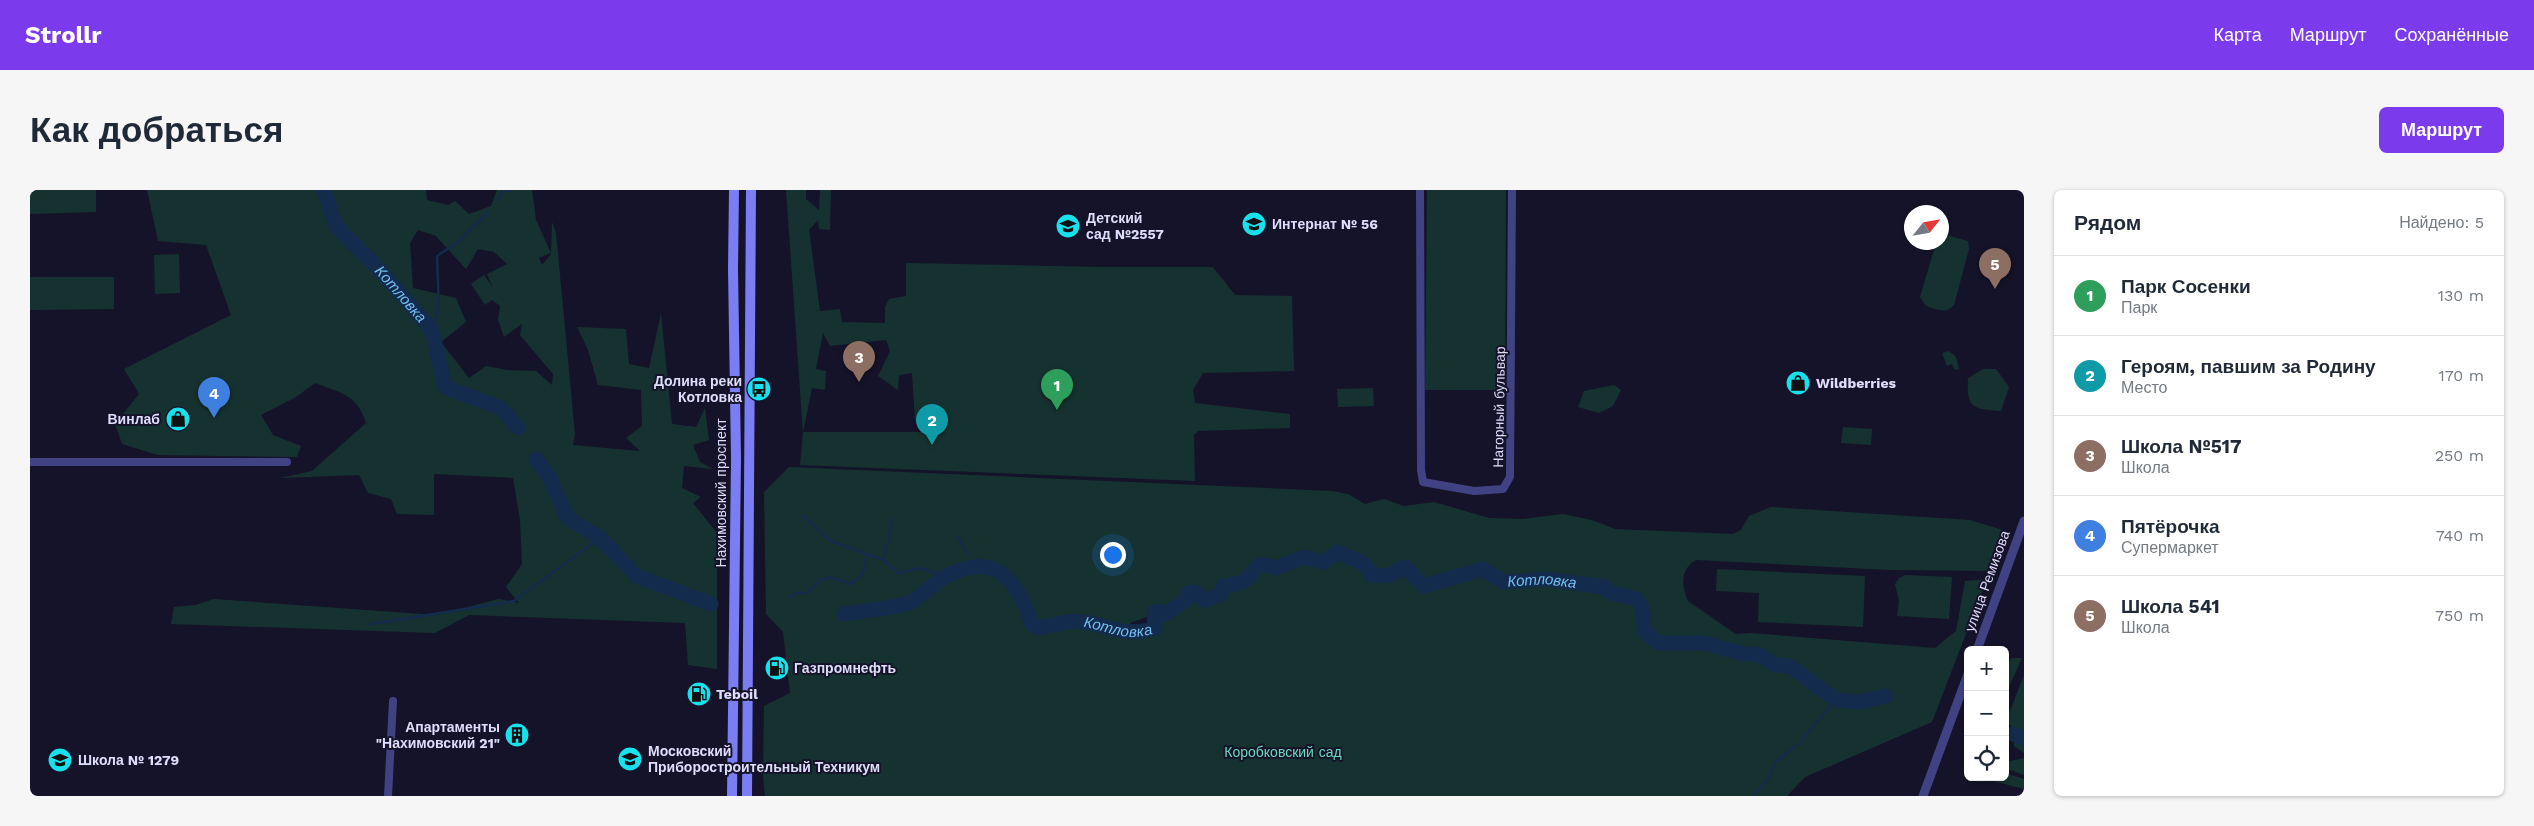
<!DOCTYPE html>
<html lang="ru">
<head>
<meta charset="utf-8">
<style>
	body { margin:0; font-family:"Work Sans",sans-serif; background:#f6f6f7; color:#1f2937 }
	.controls { position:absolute; right:15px; bottom:15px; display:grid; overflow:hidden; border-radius:8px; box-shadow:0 1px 4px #0004 }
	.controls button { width:45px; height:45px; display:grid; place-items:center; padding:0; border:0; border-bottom:1px solid #e0e1e3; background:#fff; color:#1f2937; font:25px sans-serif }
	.compass { position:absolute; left:1874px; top:15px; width:45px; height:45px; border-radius:50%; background:#fff; box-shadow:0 1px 4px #0004; rotate:59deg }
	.you { position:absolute; left:1082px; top:364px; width:18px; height:18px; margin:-12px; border:4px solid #fff; border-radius:50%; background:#1a73e8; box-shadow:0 0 0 8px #1a73e833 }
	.badge { display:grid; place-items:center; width:32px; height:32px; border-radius:50%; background:#7c3aed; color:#fff; font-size:16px; font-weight:700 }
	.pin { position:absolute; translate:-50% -41px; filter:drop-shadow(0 1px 2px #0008) }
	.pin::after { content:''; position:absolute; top:26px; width:18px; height:15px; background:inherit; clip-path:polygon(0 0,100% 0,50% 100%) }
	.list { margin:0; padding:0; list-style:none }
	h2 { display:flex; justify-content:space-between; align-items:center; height:65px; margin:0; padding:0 20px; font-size:21px }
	h2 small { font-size:16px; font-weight:400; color:#747a83 }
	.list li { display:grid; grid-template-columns:32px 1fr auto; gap:15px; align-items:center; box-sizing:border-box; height:80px; padding:0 20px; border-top:1px solid #e0e1e3 }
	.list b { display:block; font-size:19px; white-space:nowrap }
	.list p { margin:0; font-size:16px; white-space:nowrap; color:#747a83 }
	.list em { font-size:16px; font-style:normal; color:#747a83 }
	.icon { flex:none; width:28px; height:28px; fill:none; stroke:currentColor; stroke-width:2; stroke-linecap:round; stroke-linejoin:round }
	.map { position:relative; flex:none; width:1994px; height:606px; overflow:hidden; border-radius:8px }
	header { display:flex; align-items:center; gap:30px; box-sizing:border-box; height:70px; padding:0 25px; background:#7c3aed; color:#fff }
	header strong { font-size:24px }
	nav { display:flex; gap:28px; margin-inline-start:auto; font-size:18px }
	.intro { display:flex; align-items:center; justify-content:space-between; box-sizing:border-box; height:120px; padding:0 30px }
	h1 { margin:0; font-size:35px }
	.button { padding:12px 22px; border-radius:8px; background:#7c3aed; color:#fff; font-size:18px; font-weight:700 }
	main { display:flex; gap:30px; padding:0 30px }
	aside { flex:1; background:#fff; border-radius:8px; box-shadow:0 1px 4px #0004 }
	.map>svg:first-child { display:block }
	.green { fill:#163230; fill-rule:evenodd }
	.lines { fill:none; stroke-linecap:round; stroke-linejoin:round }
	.stream { stroke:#132b4c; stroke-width:2.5 }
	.river { stroke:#132b4c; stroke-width:15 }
	.minor { stroke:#414284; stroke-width:8 }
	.tertiary { stroke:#414284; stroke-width:9 }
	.secondary { stroke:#7b7df5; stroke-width:10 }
	.labels { text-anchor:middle; stroke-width:4; stroke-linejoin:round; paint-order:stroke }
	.poi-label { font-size:14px; font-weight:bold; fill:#dfddfc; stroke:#151329; text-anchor:start }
	.street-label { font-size:14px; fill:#dfddfc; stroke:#151329 }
	.park-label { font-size:14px; fill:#6dd8b9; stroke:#151329 }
	.water-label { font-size:15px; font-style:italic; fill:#73bef4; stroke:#151329 }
</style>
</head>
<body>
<header>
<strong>Strollr</strong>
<nav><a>Карта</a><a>Маршрут</a><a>Сохранённые</a></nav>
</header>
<div class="intro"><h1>Как добраться</h1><a class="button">Маршрут</a></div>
<main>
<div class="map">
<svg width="1994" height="606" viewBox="0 0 1994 606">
	<rect width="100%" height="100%" fill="#151329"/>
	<g class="green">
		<polygon points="0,0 66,0 66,22 0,24"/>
		<path d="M117 0H396L397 10 418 15 425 11 439 24 461 16 467 0H502L506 30 521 63 509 68 512 75 521 64 522 32 526 43 545 244 543 255 610 261 596 248 612 236 611 200 568 195 558 160 547 137 596 139 599 174 619 178 631 123 642 234 666 237 675 218 679 250 663 255 670 272 683 279 654 276 652 298 671 307 663 313 687 343V479L658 475 655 433 439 425 405 443 141 434 144 417 166 415 184 409 406 425 469 409 489 413 476 397 492 374 490 330 483 288 404 284V325L367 324 361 309 338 303 329 285 250 288 282 281 336 233C327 204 311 203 285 193L266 207 231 225 243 245 271 256 267 267 128 265 92 254 85 234 109 204 94 179 201 125 176 55 128 51ZM388 40 406 46 436 79 448 59 464 62 477 74 457 84 463 98 454 85 441 94 455 115 462 110 470 116 468 130 474 147 492 134 490 145 523 184 522 195 506 181 478 180 456 176 439 188 411 152 436 132 426 108 383 98 380 53Z"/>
		<path d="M756 0H776V9L789 20 790 0H801L800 40 789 39 788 30 779 40 790 121 810 119 812 132 855 133V117L859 109 876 106V73L1072 77H1183L1205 105 1262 106 1264 181 1173 183 1163 200 1165 213 1260 224V238L1168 241 1164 245 1165 291 770 275 773 243ZM793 143 800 156 856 150 860 161 848 186 868 200 869 185 882 183 885 232 890 236 891 223V242H773L782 198 795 200 796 181 786 179Z"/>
		<polygon points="1397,0 1476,0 1475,200 1395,200"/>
		<path d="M1912 44 1938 51 1939 59 1924 115C1916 125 1907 119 1896 116L1890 107 1906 53 1912 52Z"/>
		<polygon points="149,64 150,103 125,104 124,65"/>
		<polygon points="0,87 84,87 84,119 0,120"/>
		<polygon points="1919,161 1926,167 1929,179 1925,180 1922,174 1917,176 1912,163"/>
		<path d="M1953 179H1966L1979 197 1971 221C1944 219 1936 219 1938 188Z"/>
		<polygon points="1584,195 1591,200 1583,216 1569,223 1548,217 1554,201"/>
		<polygon points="1343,198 1344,216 1308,217 1307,199"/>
		<polygon points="1813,237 1842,239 1841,255 1811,253"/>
		<path d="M759 277 1302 301 1318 304 1335 314 1354 309 1374 316 1404 312 1459 328 1492 329 1533 324 1562 330 1585 339 1703 344 1711 340 1719 326 1741 317 1940 330 1976 341 1963 381 1859 380 1666 370C1650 379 1651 396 1658 411L1706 444 1721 443 1905 458 1926 441 1935 391 1957 389 1902 532 1775 587 1757 606H735L733 586 734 516 760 503 753 442 736 424 734 302ZM1125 424 1126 439 1113 443 1100 433Z"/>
		<polygon points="1687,379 1835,386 1833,437 1728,432 1729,403 1686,401"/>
		<polygon points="1875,385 1922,387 1919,429 1867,426 1869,411 1865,394 1869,388"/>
		<polygon points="1982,468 1992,468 1975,506 1975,476"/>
		<polygon points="1994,485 1994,563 1984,556 1983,538 1976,531"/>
		<polygon points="1994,568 1994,585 1975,578 1975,572"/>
		<polygon points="1975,583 1994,589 1994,599 1963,591 1946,592 1950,587 1975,587"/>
	</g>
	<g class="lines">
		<g class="stream">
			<polyline points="468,10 473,2 481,0"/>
			<polyline points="402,140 409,119 407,66 428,52 459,22"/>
			<polyline points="772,325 801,351 854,370 869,383 892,378 915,387"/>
			<polyline points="928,346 939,366"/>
			<polyline points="854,370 863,329"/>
			<polyline points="943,371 945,374"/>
			<path d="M759 408 767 403H777C794 385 798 384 821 394L832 385 838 364"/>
			<polyline points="341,434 484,411 570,348"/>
			<polyline points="1723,606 1738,590 1745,572 1768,554 1806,510"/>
		</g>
		<g class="river">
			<path id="s1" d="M294 0 306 36 346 76 402 140 415 197 471 218 488 238"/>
			<polyline points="506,269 520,288 537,327 570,348 607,386 681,414"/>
			<path id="s2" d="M814 424C830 421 868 418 881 412 893 405 903 394 915 387 964 360 987 388 1002 434L1008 438C1021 436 1040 429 1054 432 1082 436 1094 448 1125 438L1124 423 1128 421 1136 424 1155 410 1159 403 1165 402 1174 410 1190 405 1194 396C1200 395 1209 394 1214 391 1230 381 1221 368 1246 378L1274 367 1294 372 1308 362 1333 373 1342 385 1357 386 1375 377 1394 396 1453 379 1474 392 1516 389 1574 397 1582 403 1607 409 1612 416 1615 441 1628 453H1674L1714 464H1728L1745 475 1760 476 1806 510 1830 512 1856 506"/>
			<polyline points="1983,544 1994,548"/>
		</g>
		<g class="minor">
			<polyline points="1390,0 1391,280 1393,292 1444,301 1473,299 1480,287 1482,0"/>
			<polyline points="0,272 257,272"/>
			<polyline points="358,606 363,511"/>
		</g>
		<g class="tertiary">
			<polyline points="1947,460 1994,331"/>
			<polyline points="1893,606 1938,484"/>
		</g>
		<g class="secondary">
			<polyline points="702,606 706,268 703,79 704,0"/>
			<polyline points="717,606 721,0"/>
		</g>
	</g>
	<defs>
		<symbol id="school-disc" viewBox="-11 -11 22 22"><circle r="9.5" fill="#18e1ed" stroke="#151329"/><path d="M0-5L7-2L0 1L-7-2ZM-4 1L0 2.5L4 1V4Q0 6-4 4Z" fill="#111"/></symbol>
		<symbol id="shop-disc" viewBox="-11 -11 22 22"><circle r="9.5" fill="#18e1ed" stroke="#151329"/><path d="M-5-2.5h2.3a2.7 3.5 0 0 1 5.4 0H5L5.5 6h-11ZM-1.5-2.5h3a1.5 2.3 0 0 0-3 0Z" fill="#111"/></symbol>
		<symbol id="bus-disc" viewBox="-11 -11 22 22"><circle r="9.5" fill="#18e1ed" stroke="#151329"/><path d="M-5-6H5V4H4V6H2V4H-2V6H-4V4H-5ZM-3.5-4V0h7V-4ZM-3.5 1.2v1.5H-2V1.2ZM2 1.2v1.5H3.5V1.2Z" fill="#111"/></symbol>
		<symbol id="fuel-disc" viewBox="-11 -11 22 22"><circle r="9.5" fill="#18e1ed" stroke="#151329"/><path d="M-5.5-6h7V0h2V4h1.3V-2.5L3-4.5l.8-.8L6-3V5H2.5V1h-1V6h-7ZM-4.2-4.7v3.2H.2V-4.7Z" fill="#111"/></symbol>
		<symbol id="building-disc" viewBox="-11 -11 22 22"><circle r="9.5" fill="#18e1ed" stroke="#151329"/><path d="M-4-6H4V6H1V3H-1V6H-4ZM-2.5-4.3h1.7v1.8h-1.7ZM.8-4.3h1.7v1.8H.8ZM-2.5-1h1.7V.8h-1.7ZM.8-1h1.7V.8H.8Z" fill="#111"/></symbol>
		<symbol id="university-disc" viewBox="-11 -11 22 22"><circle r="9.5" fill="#18e1ed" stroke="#151329"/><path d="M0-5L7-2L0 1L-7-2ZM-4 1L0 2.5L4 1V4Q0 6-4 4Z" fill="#111"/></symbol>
	</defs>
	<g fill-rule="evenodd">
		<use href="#school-disc" x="1210" y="20" width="28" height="28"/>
		<use href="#school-disc" x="1024" y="22" width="28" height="28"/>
		<use href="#shop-disc" x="1754" y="179" width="28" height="28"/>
		<use href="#bus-disc" x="715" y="185" width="28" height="28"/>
		<use href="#shop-disc" x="134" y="215" width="28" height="28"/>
		<use href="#fuel-disc" x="733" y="464" width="28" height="28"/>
		<use href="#fuel-disc" x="655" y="490" width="28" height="28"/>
		<use href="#building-disc" x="473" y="531" width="28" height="28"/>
		<use href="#university-disc" x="586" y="555" width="28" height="28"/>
		<use href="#school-disc" x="16" y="556" width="28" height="28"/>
	</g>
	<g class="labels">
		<g class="poi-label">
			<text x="1056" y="33">Детский<tspan x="1056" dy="16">сад №2557</tspan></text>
			<text x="1242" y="39">Интернат № 56</text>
			<text x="712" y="196" text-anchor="end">Долина реки<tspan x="712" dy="16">Котловка</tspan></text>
			<text x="1786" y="198">Wildberries</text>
			<text x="130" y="234" text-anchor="end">Винлаб</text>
			<text x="764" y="483">Газпромнефть</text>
			<text x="686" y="509">Teboil</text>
			<text x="470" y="542" text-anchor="end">Апартаменты<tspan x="470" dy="16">"Нахимовский 21"</tspan></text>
			<text x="618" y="566">Московский<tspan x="618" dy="16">Приборостроительный Техникум</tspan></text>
			<text x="48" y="575">Школа № 1279</text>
		</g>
		<g class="street-label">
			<text transform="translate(1469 217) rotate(-89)" y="5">Нагорный бульвар</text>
			<text transform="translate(691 303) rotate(-90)" y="5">Нахимовский проспект</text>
			<text transform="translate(1957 391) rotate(-70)" y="5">улица Ремизова</text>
		</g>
		<g class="park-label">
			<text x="1253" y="567">Коробковский сад</text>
		</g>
		<g class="water-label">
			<text dy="5" stroke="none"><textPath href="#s1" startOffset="132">Котловка</textPath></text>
			<text dy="5" stroke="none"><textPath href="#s2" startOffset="818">Котловка</textPath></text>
			<text dy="5" stroke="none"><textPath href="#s2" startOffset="319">Котловка</textPath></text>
		</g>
	</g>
</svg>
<div class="controls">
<button>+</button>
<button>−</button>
<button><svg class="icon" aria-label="locate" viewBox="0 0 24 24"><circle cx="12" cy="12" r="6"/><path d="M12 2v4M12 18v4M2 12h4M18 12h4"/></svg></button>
</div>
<svg class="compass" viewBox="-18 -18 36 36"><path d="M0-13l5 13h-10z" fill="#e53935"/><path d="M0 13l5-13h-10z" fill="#747a83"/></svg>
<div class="you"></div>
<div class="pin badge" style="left:1027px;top:220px;background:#2e9e5b">1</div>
<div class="pin badge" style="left:902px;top:255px;background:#0f9aa8">2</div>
<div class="pin badge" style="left:829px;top:192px;background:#8d6e63">3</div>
<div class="pin badge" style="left:184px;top:228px;background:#3f7fe0">4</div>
<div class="pin badge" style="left:1965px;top:99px;background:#8d6e63">5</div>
</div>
<aside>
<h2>Рядом<small>Найдено: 5</small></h2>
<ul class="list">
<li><span class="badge" style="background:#2e9e5b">1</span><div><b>Парк Сосенки</b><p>Парк</p></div><em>130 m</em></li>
<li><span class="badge" style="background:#0f9aa8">2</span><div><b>Героям, павшим за Родину</b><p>Место</p></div><em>170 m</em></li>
<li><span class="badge" style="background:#8d6e63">3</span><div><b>Школа №517</b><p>Школа</p></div><em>250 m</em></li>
<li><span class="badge" style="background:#3f7fe0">4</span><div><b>Пятёрочка</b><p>Супермаркет</p></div><em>740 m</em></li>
<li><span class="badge" style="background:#8d6e63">5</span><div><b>Школа 541</b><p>Школа</p></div><em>750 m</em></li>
</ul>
</aside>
</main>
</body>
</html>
